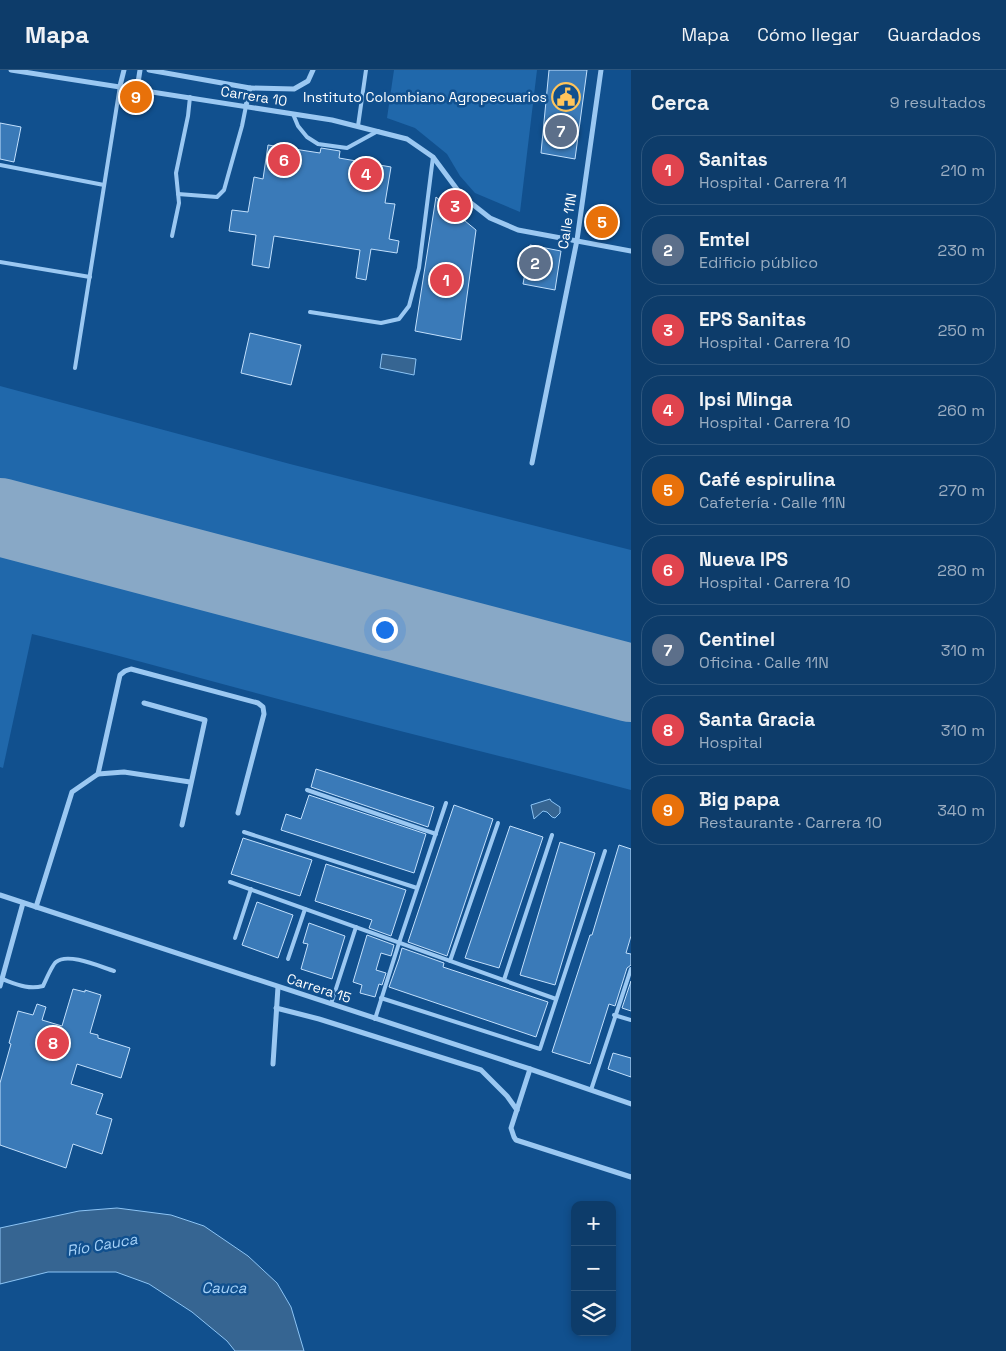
<!DOCTYPE html>
<html lang="es">
<head>
<meta charset="utf-8">
<style>
	body { margin:0; font-family:"Space Grotesk",sans-serif; background:#164370; color:#f1f3f6 }
	.controls { position:absolute; right:15px; bottom:15px; display:grid; overflow:hidden; border-radius:10px; box-shadow:0 2px 8px #0003 }
	.controls button { width:45px; height:45px; display:grid; place-items:center; padding:0; border:0; border-bottom:1px solid #2d567e; background:#0d3c6a; color:#f1f3f6; font:25px sans-serif }
	.you { position:absolute; left:384px; top:559px; width:18px; height:18px; margin:-12px; border:4px solid #fff; border-radius:50%; background:#1a73e8; box-shadow:0 0 0 8px #1a73e833 }
	.badge { display:grid; place-items:center; width:32px; height:32px; border-radius:50%; background:#8abfa5; color:#fff; font-size:16px; font-weight:700 }
	.pin { position:absolute; translate:-50% -50%; border:2px solid #fff; box-shadow:0 1px 5px #0006 }
	.list { margin:0; padding:0; list-style:none }
	h2 { display:flex; justify-content:space-between; align-items:center; height:65px; margin:0; padding:0 20px; font-size:21px }
	h2 small { font-size:16px; font-weight:400; color:#9aadc1 }
	.list li { display:grid; grid-template-columns:32px 1fr auto; gap:15px; align-items:center; box-sizing:border-box; height:70px; margin:0 10px 10px; padding:0 10px; border:1px solid #2d567e; border-radius:20px }
	.list b { display:block; font-size:19px; white-space:nowrap }
	.list p { margin:0; font-size:16px; white-space:nowrap; color:#9aadc1 }
	.list em { font-size:16px; font-style:normal; color:#9aadc1 }
	.icon { flex:none; width:28px; height:28px; fill:none; stroke:currentColor; stroke-width:2; stroke-linecap:round; stroke-linejoin:round }
	.map { position:relative; flex:none; width:631px; height:1281px; overflow:hidden }
	header { display:flex; align-items:center; gap:30px; box-sizing:border-box; height:70px; padding:0 25px; background:#0d3c6a; border-bottom:1px solid #2d567e }
	header strong { font-size:24px }
	nav { display:flex; gap:28px; margin-inline-start:auto; font-size:18px }
	main { display:flex }
	aside { flex:1; background:#0d3c6a }
	.map>svg:first-child { display:block }
	.green { fill:#2068ab }
	.water { fill:#366592; stroke:#8cc4f5 }
	.lines { fill:none; stroke-linecap:round; stroke-linejoin:round }
	.runway { stroke:#88a8c6; stroke-width:78 }
	.building { fill:#3a7ab8; stroke:#c2e0fd }
	.lane { stroke:#9bc8f2; stroke-width:4 }
	.street { stroke:#9bc8f2; stroke-width:5 }
	.labels { text-anchor:middle; stroke-width:5; stroke-linejoin:round; paint-order:stroke }
	.street-label { font-size:14px; fill:#fff; stroke:#11508e }
	.poi-label { font-size:14px; fill:#fff; stroke:#11508e; text-anchor:end }
	.water-label { font-size:15px; font-style:italic; fill:#a6d2f9; stroke:#11508e }
</style>
</head>
<body>
<header>
<strong>Mapa</strong>
<nav><a>Mapa</a><a>Cómo llegar</a><a>Guardados</a></nav>
</header>
<main>
<div class="map">
<svg width="631" height="1281" viewBox="0 0 631 1281">
	<rect width="100%" height="100%" fill="#11508e"/>
	<g class="green">
		<polygon points="394,0 537,0 520,142 475,123 460,106 447,84 415,58 387,48"/>
		<polygon points="0,316 290,394 631,480 631,577 0,414"/>
		<path d="M0 477 631 642V720C519 690 405 663 293 633 206 610 120 585 32 564L3 698 0 697Z"/>
	</g>
	<g class="water">
		<polygon points="382,284 416,289 414,305 380,298"/>
		<polygon points="550,729 551,731 560,737 560,743 555,748 552,747 547,742 543,741 534,749 531,735"/>
		<polygon points="117,1138 171,1145 204,1156 248,1186 277,1213 291,1237 304,1281 235,1281 227,1271 192,1242 149,1214 116,1202 48,1202 0,1214 0,1158 79,1141"/>
	</g>
	<g class="lines">
		<polyline class="runway" points="0,447 631,613"/>
	</g>
	<g class="building">
		<polygon points="549,0 587,0 575,89 541,83"/>
		<polygon points="0,53 21,57 14,92 0,89"/>
		<polygon points="268,75 320,83 321,78 340,81 339,88 391,97 385,133 395,134 389,169 399,171 397,183 371,179 366,210 356,208 360,180 274,166 269,198 252,195 256,165 229,161 232,140 248,142 254,107 263,109"/>
		<polygon points="436,127 476,160 461,270 415,261"/>
		<polygon points="530,175 561,181 555,220 523,214"/>
		<polygon points="250,263 301,275 291,315 241,303"/>
		<polygon points="316,699 434,737 428,757 311,717"/>
		<polygon points="309,725 426,764 414,803 281,760 286,744 301,749"/>
		<polygon points="454,735 493,749 447,886 408,872"/>
		<polygon points="510,756 543,767 499,898 465,888"/>
		<polygon points="243,768 312,790 300,826 231,804"/>
		<polygon points="560,772 595,783 555,915 520,905"/>
		<polygon points="619,775 631,779 631,866 626,883 631,884 631,895 627,898 615,936 609,934 590,994 552,982 590,865 592,865"/>
		<polygon points="326,794 406,820 391,866 369,858 372,850 315,831"/>
		<polygon points="257,832 293,845 278,888 242,875"/>
		<polygon points="309,853 345,866 332,909 301,899 308,874 303,873"/>
		<polygon points="367,865 394,875 391,886 381,883 376,900 386,903 382,915 379,914 375,927 360,923 362,915 353,912"/>
		<polygon points="402,878 444,893 443,897 548,932 536,967 389,917 399,889"/>
		<polygon points="631,911 631,941 622,938"/>
		<polygon points="73,919 85,922 85,920 101,925 90,963 98,965 98,968 130,978 121,1008 77,994 71,1014 103,1024 96,1044 112,1049 102,1084 73,1074 66,1098 0,1075 0,1013 11,974 9,973 18,941 33,945 37,934 46,937 42,950 62,956"/>
		<polygon points="613,983 631,988 631,1007 608,999"/>
	</g>
	<g class="lines">
		<g class="lane">
			<polyline points="293,44 298,56 307,67 318,74 347,78 378,61"/>
			<polyline points="358,56 366,0"/>
			<polyline points="0,95 104,115"/>
			<polyline points="178,124 217,127 224,120 242,56 246,36"/>
			<polyline points="172,166 179,133 176,103 188,46 190,27"/>
			<polyline points="0,192 90,207"/>
			<polyline points="310,242 381,253 399,249 409,236 419,198 433,87"/>
			<polyline points="75,298 120,16"/>
			<polyline points="307,720 436,764"/>
			<polyline points="244,762 417,818"/>
			<polyline points="230,812 556,929"/>
			<polyline points="235,868 251,819"/>
			<polyline points="288,889 305,839"/>
			<polyline points="450,891 498,753"/>
			<path d="M2 909C16 914 28 920 43 916 46 910 52 895 56 892 68 882 101 897 114 901"/>
			<polyline points="504,910 552,765"/>
			<polyline points="381,928 540,979 605,781"/>
			<polyline points="331,934 356,857"/>
			<polyline points="614,945 631,950"/>
			<polyline points="375,949 399,873 446,733"/>
			<polyline points="591,1020 631,899"/>
		</g>
		<g class="street">
			<polyline points="11,0 332,50 407,69 433,87 462,126 490,148 518,160 631,181"/>
			<polyline points="149,0 250,18 246,36"/>
			<polyline points="120,16 124,0"/>
			<polyline points="250,18 294,19 308,11 313,0"/>
			<polyline points="137,19 140,0"/>
			<polyline points="532,393 577,170 601,0"/>
			<polyline points="144,633 205,650 182,755"/>
			<polyline points="98,704 120,605 125,601 131,599 258,633 263,637 264,644 238,743"/>
			<polyline points="0,825 530,999 631,1034"/>
			<polyline points="36,837 72,722 98,704 124,702 190,712"/>
			<polyline points="0,916 23,833"/>
			<polyline points="276,938 319,949 481,1000 507,1026 517,1040"/>
			<polyline points="273,994 278,917"/>
			<polyline points="530,999 511,1058 514,1067 516,1070 631,1107"/>
		</g>
	</g>
	<defs>
		<symbol id="civic-ring" viewBox="-11 -11 22 22"><circle r="9.5" fill="#11508e" stroke="#ffc55b" stroke-width="1.5"/><path d="M-.6-6.5H3V-4.5H.6V-3L4-1V1h2V6H-6V1h2V-1L-.6-3ZM-1.2 2.5V6h2.4V2.5Z" fill="#ffc55b"/></symbol>
	</defs>
	<g fill-rule="evenodd">
		<use href="#civic-ring" x="550" y="11" width="32" height="32"/>
	</g>
	<g class="labels">
		<g class="street-label">
			<text transform="translate(254 26) rotate(9)" y="5">Carrera 10</text>
			<text transform="translate(567 151) rotate(-81)" y="5">Calle 11N</text>
			<text transform="translate(319 918) rotate(18)" y="5">Carrera 15</text>
		</g>
		<g class="poi-label">
			<text x="547" y="32">Instituto Colombiano Agropecuarios</text>
		</g>
		<g class="water-label">
			<text transform="translate(102 1175) rotate(-10)" y="5">Río Cauca</text>
			<text x="224" y="1223">Cauca</text>
		</g>
	</g>
</svg>
<div class="controls">
<button>+</button>
<button>−</button>
<button><svg class="icon" aria-label="layers" viewBox="0 0 24 24"><path d="M12 4l9 5-9 5-9-5zM3 14l9 5 9-5"/></svg></button>
</div>
<div class="you"></div>
<div class="pin badge" style="left:446px;top:210px;background:#e0444e">1</div>
<div class="pin badge" style="left:535px;top:193px;background:#5c6f8a">2</div>
<div class="pin badge" style="left:455px;top:136px;background:#e0444e">3</div>
<div class="pin badge" style="left:366px;top:104px;background:#e0444e">4</div>
<div class="pin badge" style="left:602px;top:152px;background:#e8710a">5</div>
<div class="pin badge" style="left:284px;top:90px;background:#e0444e">6</div>
<div class="pin badge" style="left:561px;top:61px;background:#5c6f8a">7</div>
<div class="pin badge" style="left:53px;top:973px;background:#e0444e">8</div>
<div class="pin badge" style="left:136px;top:27px;background:#e8710a">9</div>
</div>
<aside>
<h2>Cerca<small>9 resultados</small></h2>
<ul class="list">
<li><span class="badge" style="background:#e0444e">1</span><div><b>Sanitas</b><p>Hospital · Carrera 11</p></div><em>210 m</em></li>
<li><span class="badge" style="background:#5c6f8a">2</span><div><b>Emtel</b><p>Edificio público</p></div><em>230 m</em></li>
<li><span class="badge" style="background:#e0444e">3</span><div><b>EPS Sanitas</b><p>Hospital · Carrera 10</p></div><em>250 m</em></li>
<li><span class="badge" style="background:#e0444e">4</span><div><b>Ipsi Minga</b><p>Hospital · Carrera 10</p></div><em>260 m</em></li>
<li><span class="badge" style="background:#e8710a">5</span><div><b>Café espirulina</b><p>Cafetería · Calle 11N</p></div><em>270 m</em></li>
<li><span class="badge" style="background:#e0444e">6</span><div><b>Nueva IPS</b><p>Hospital · Carrera 10</p></div><em>280 m</em></li>
<li><span class="badge" style="background:#5c6f8a">7</span><div><b>Centinel</b><p>Oficina · Calle 11N</p></div><em>310 m</em></li>
<li><span class="badge" style="background:#e0444e">8</span><div><b>Santa Gracia</b><p>Hospital</p></div><em>310 m</em></li>
<li><span class="badge" style="background:#e8710a">9</span><div><b>Big papa</b><p>Restaurante · Carrera 10</p></div><em>340 m</em></li>
</ul>
</aside>
</main>
</body>
</html>
